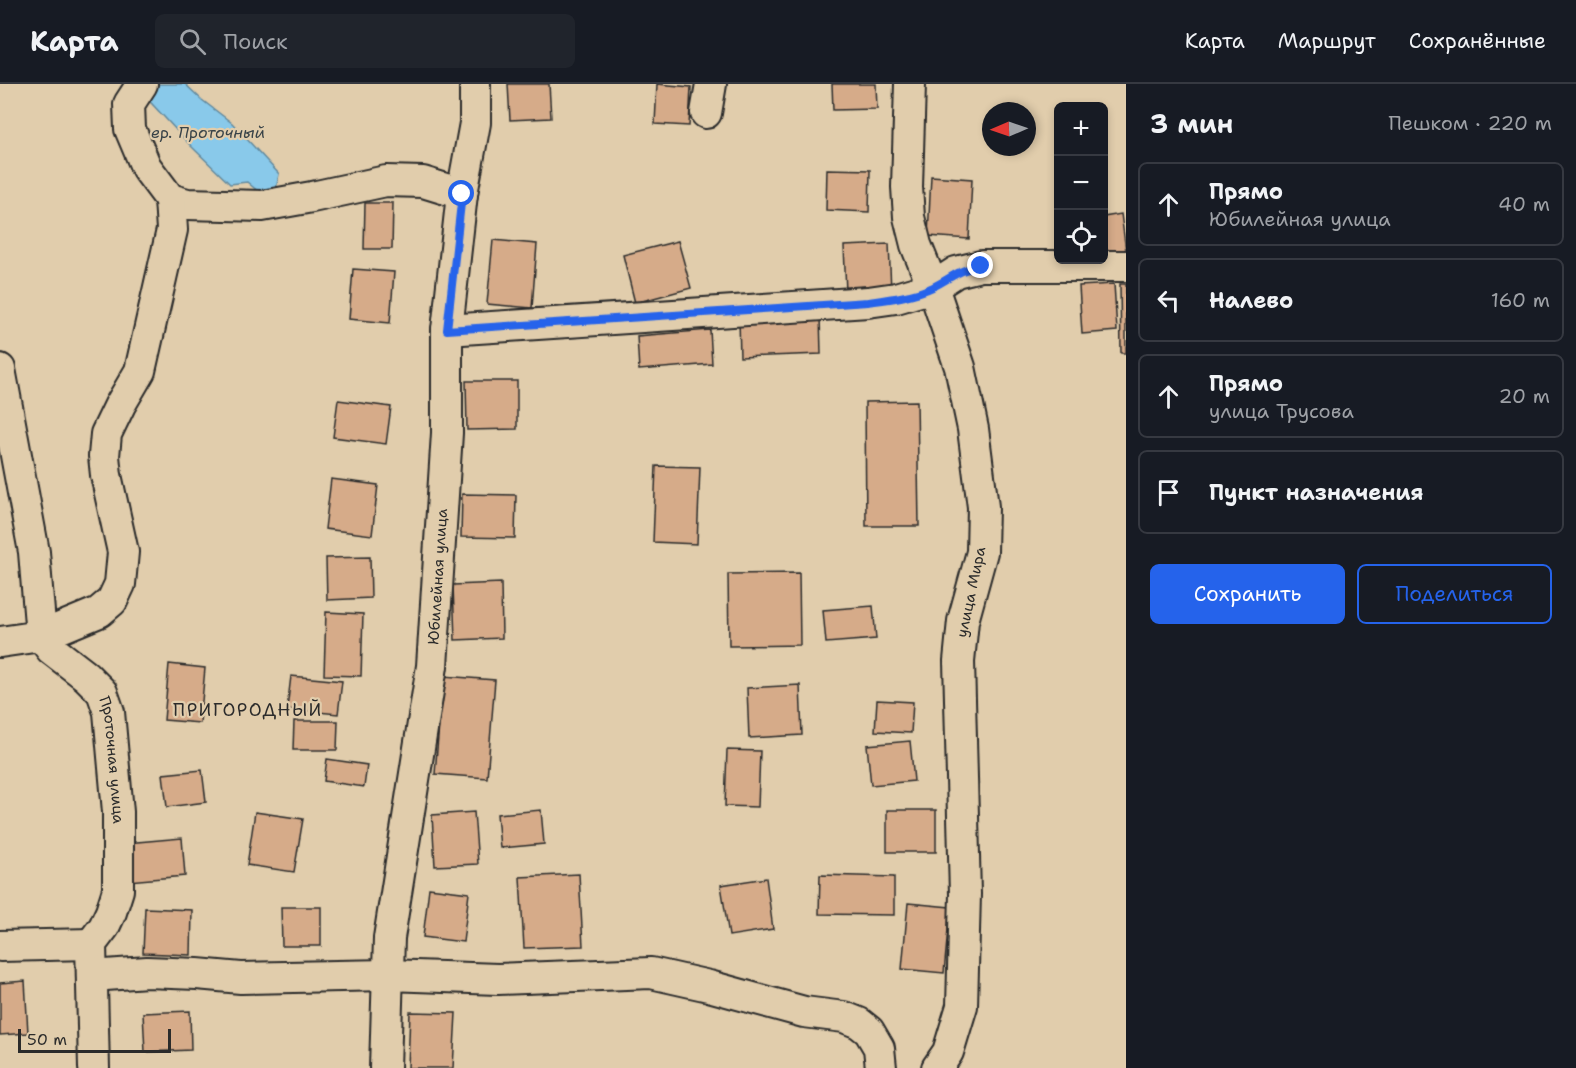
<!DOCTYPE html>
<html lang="ru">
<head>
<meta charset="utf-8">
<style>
	body { margin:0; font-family:"Shantell Sans",sans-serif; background:#20242c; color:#f1f3f6 }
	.controls { position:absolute; right:18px; top:18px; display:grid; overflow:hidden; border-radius:9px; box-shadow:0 3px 9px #0003 }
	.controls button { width:54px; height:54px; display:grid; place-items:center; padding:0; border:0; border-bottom:2px solid #363941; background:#171b24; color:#f1f3f6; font:30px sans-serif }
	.compass { position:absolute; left:982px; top:18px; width:54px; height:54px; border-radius:50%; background:#171b24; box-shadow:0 3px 9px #0003; rotate:268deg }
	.scale { position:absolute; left:18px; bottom:15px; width:153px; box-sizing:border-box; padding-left:6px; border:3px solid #2b2b2b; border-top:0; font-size:16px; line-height:21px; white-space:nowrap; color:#2b2b2b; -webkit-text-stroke:4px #e1cdac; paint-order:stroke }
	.stop { position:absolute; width:18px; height:18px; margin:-14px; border:4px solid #2563eb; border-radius:50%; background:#fff }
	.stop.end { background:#2563eb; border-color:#fff; box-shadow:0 2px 6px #0008 }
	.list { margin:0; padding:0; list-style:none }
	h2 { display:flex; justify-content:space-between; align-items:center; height:78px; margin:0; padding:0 24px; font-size:26px }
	h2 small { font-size:20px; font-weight:400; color:#9ea1a6 }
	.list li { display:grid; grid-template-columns:39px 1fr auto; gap:18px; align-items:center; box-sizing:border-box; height:84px; margin:0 12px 12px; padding:0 12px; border:2px solid #363941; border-radius:9px }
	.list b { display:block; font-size:22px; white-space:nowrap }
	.list p { margin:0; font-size:20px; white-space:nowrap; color:#9ea1a6 }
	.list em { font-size:20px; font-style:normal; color:#9ea1a6 }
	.actions { display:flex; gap:12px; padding:18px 24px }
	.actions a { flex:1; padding:14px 0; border:2px solid #2563eb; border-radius:9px; text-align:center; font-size:21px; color:#2563eb }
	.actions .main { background:#2563eb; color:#fff }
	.icon { flex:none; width:33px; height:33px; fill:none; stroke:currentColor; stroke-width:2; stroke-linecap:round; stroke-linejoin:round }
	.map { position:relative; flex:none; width:1126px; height:984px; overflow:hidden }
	header { display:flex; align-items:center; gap:36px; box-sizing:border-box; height:84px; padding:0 30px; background:#171b24; border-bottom:2px solid #363941 }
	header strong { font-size:28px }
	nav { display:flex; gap:33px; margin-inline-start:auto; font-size:21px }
	.search { width:420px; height:54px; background:#20242c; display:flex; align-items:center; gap:15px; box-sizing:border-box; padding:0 21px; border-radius:9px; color:#9ea1a6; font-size:22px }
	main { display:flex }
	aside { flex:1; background:#171b24 }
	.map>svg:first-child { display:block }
	.water { fill:#89c9ea; stroke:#638a9e; stroke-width:1.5 }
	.building { fill:#d6ab89; stroke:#2b2b2b; stroke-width:1.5 }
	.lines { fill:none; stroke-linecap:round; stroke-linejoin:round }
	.minor-casing { stroke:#2b2b2b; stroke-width:34 }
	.minor { stroke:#e1cdac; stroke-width:30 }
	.route { stroke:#2563eb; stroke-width:8 }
	.labels { text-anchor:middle; stroke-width:4.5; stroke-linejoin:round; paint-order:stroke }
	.street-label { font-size:15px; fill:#2b2b2b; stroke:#e1cdac }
	.water-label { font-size:16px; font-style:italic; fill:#394348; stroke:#e1cdac }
	.quarter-label { font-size:18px; letter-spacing:1.5px; fill:#2b2b2b; stroke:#e1cdac }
</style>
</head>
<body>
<header>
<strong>Карта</strong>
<div class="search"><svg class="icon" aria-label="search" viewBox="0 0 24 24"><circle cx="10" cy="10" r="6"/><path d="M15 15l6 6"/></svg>Поиск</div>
<nav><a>Карта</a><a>Маршрут</a><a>Сохранённые</a></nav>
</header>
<main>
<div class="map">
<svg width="1126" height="984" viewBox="0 0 1126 984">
	<rect width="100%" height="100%" fill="#e1cdac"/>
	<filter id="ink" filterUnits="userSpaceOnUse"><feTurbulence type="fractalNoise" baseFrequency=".0167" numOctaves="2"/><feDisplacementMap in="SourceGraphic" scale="12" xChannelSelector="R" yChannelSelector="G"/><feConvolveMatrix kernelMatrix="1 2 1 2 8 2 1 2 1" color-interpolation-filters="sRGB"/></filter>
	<g filter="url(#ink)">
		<polygon class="water" points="138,0 185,0 202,16 232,39 279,90 275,111 259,108 247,98 230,100 191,62 141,8"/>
		<g class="building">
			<polygon points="508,0 549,0 551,34 510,36"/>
			<polygon points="657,0 691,3 689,42 655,40"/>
			<polygon points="832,0 876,0 877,25 833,26"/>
			<polygon points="827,85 870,86 869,128 826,126"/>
			<polygon points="931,92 972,95 969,155 928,152"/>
			<polygon points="365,119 393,119 392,165 364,165"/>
			<polygon points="1121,130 1126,167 1104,172 1104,133"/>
			<polygon points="493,156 537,160 532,224 487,220"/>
			<polygon points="678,157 691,204 635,219 623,171"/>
			<polygon points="889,160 891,207 846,208 844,162"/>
			<polygon points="353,185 394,188 390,239 349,235"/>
			<polygon points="1114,200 1117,247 1082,250 1079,202"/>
			<polygon points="1120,200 1126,200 1126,269 1121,269"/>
			<polygon points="820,232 821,270 740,273 739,235"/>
			<polygon points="710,246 712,280 639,286 637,252"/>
			<polygon points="466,297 517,297 517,345 467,346"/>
			<polygon points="338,316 391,323 386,360 333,353"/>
			<polygon points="917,317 919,442 866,442 865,318"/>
			<polygon points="656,382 700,383 697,460 653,458"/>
			<polygon points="331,395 378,401 372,451 325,445"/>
			<polygon points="462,410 516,411 515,454 461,453"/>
			<polygon points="370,473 371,514 327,516 326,474"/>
			<polygon points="799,489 800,561 729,562 728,490"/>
			<polygon points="501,499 502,554 455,556 453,501"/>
			<polygon points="873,522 876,555 826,559 823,526"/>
			<polygon points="326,528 363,530 361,592 324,591"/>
			<polygon points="169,580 205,584 200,639 164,636"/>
			<polygon points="291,592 342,597 338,630 287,625"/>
			<polygon points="443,592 495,596 487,694 435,690"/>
			<polygon points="800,601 802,651 749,654 747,604"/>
			<polygon points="877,616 913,618 911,649 875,647"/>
			<polygon points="294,637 338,637 337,666 293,666"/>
			<polygon points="910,657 914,697 871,701 867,661"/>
			<polygon points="727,666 760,667 758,723 725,722"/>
			<polygon points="327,675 367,681 364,703 324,697"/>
			<polygon points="202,686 206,718 167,723 163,690"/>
			<polygon points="541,726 544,760 500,764 497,730"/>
			<rect x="887" y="726" width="49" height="42"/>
			<polygon points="255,728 303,735 294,788 247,781"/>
			<polygon points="474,728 478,780 435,782 432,731"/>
			<polygon points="182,754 185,792 128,797 126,759"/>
			<polygon points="579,790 583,862 524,864 520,793"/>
			<polygon points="820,791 894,793 894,831 819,830"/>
			<polygon points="766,794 773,845 729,852 721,801"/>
			<polygon points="429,804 469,809 463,858 423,853"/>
			<polygon points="908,819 950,823 944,889 902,885"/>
			<polygon points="281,823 321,823 321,862 282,862"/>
			<polygon points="145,824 192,826 191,871 143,869"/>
			<polygon points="25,897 28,949 0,951 0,899"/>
			<polygon points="190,927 191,966 145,968 143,929"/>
			<polygon points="410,928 456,929 453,984 408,984"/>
		</g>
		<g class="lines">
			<defs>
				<g id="minor">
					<polyline points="142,0 129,20 130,45 146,83 170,115 187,120 262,122 312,113 386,97 423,98 462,110"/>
					<polyline points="910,0 907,103 909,133 916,161 933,203 960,283 973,345 983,423 982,468 963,537 959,577 965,810 962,922 948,968 937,984"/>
					<polyline points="706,29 711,0"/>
					<polyline points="447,246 868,218 896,214 933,203 956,188 981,182 1126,182"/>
					<path id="s1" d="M0 285 34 468 41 552 51 565 86 592 102 608 109 628 118 728V806L111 828 104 843 91 860 94 984"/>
					<polyline points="0,558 41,552 99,528 112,517 120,500 123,468 106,391 104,372 106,350 120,321 140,287 172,146 170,115"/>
					<polyline points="0,862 91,860"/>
					<polyline points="92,892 147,888 197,890 241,894 388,891 498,895 651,889 709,902 804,928 844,933 859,939 869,947 879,964 881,984"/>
					<path id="s2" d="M385 984 389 854 432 582 447 349V246L462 110 475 39V0"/>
				</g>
			</defs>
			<use href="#minor" class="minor-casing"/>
			<use href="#minor" class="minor"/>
		</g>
	</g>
	<g class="lines" filter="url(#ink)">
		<path class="route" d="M462 110 447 246 868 218C890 215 914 212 933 203 953 193 957 186 981 182"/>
	</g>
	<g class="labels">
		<g class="street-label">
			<text dy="5" stroke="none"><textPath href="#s2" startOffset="495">Юбилейная улица</textPath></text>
			<text transform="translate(971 508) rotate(-78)" y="5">улица Мира</text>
			<text dy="5" stroke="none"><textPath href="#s1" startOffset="423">Проточная улица</textPath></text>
		</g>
		<g class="water-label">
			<text x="208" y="54">ер. Проточный</text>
		</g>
		<g class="quarter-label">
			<text x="248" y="632">ПРИГОРОДНЫЙ</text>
		</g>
	</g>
</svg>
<div class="controls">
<button>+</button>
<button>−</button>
<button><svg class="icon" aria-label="locate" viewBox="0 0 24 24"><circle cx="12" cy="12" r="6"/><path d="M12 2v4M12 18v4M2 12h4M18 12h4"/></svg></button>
</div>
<svg class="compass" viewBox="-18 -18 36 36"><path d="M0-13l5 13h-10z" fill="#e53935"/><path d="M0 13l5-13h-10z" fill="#9ea1a6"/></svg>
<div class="scale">50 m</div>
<div class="stop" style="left:462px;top:110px"></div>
<div class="stop end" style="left:981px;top:182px"></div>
</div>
<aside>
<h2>3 мин<small>Пешком · 220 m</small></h2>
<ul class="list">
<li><svg class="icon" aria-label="ahead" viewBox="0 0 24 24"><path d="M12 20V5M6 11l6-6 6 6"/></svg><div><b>Прямо</b><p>Юбилейная улица</p></div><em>40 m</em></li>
<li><svg class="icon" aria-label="left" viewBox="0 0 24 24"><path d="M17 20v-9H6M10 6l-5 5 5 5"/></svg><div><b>Налево</b></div><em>160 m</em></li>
<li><svg class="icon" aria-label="ahead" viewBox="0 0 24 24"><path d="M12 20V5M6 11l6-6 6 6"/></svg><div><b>Прямо</b><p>улица Трусова</p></div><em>20 m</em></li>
<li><svg class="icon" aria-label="arrive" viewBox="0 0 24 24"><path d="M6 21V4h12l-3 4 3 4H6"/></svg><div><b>Пункт назначения</b></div></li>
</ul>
<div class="actions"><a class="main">Сохранить</a><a>Поделиться</a></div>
</aside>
</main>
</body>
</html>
